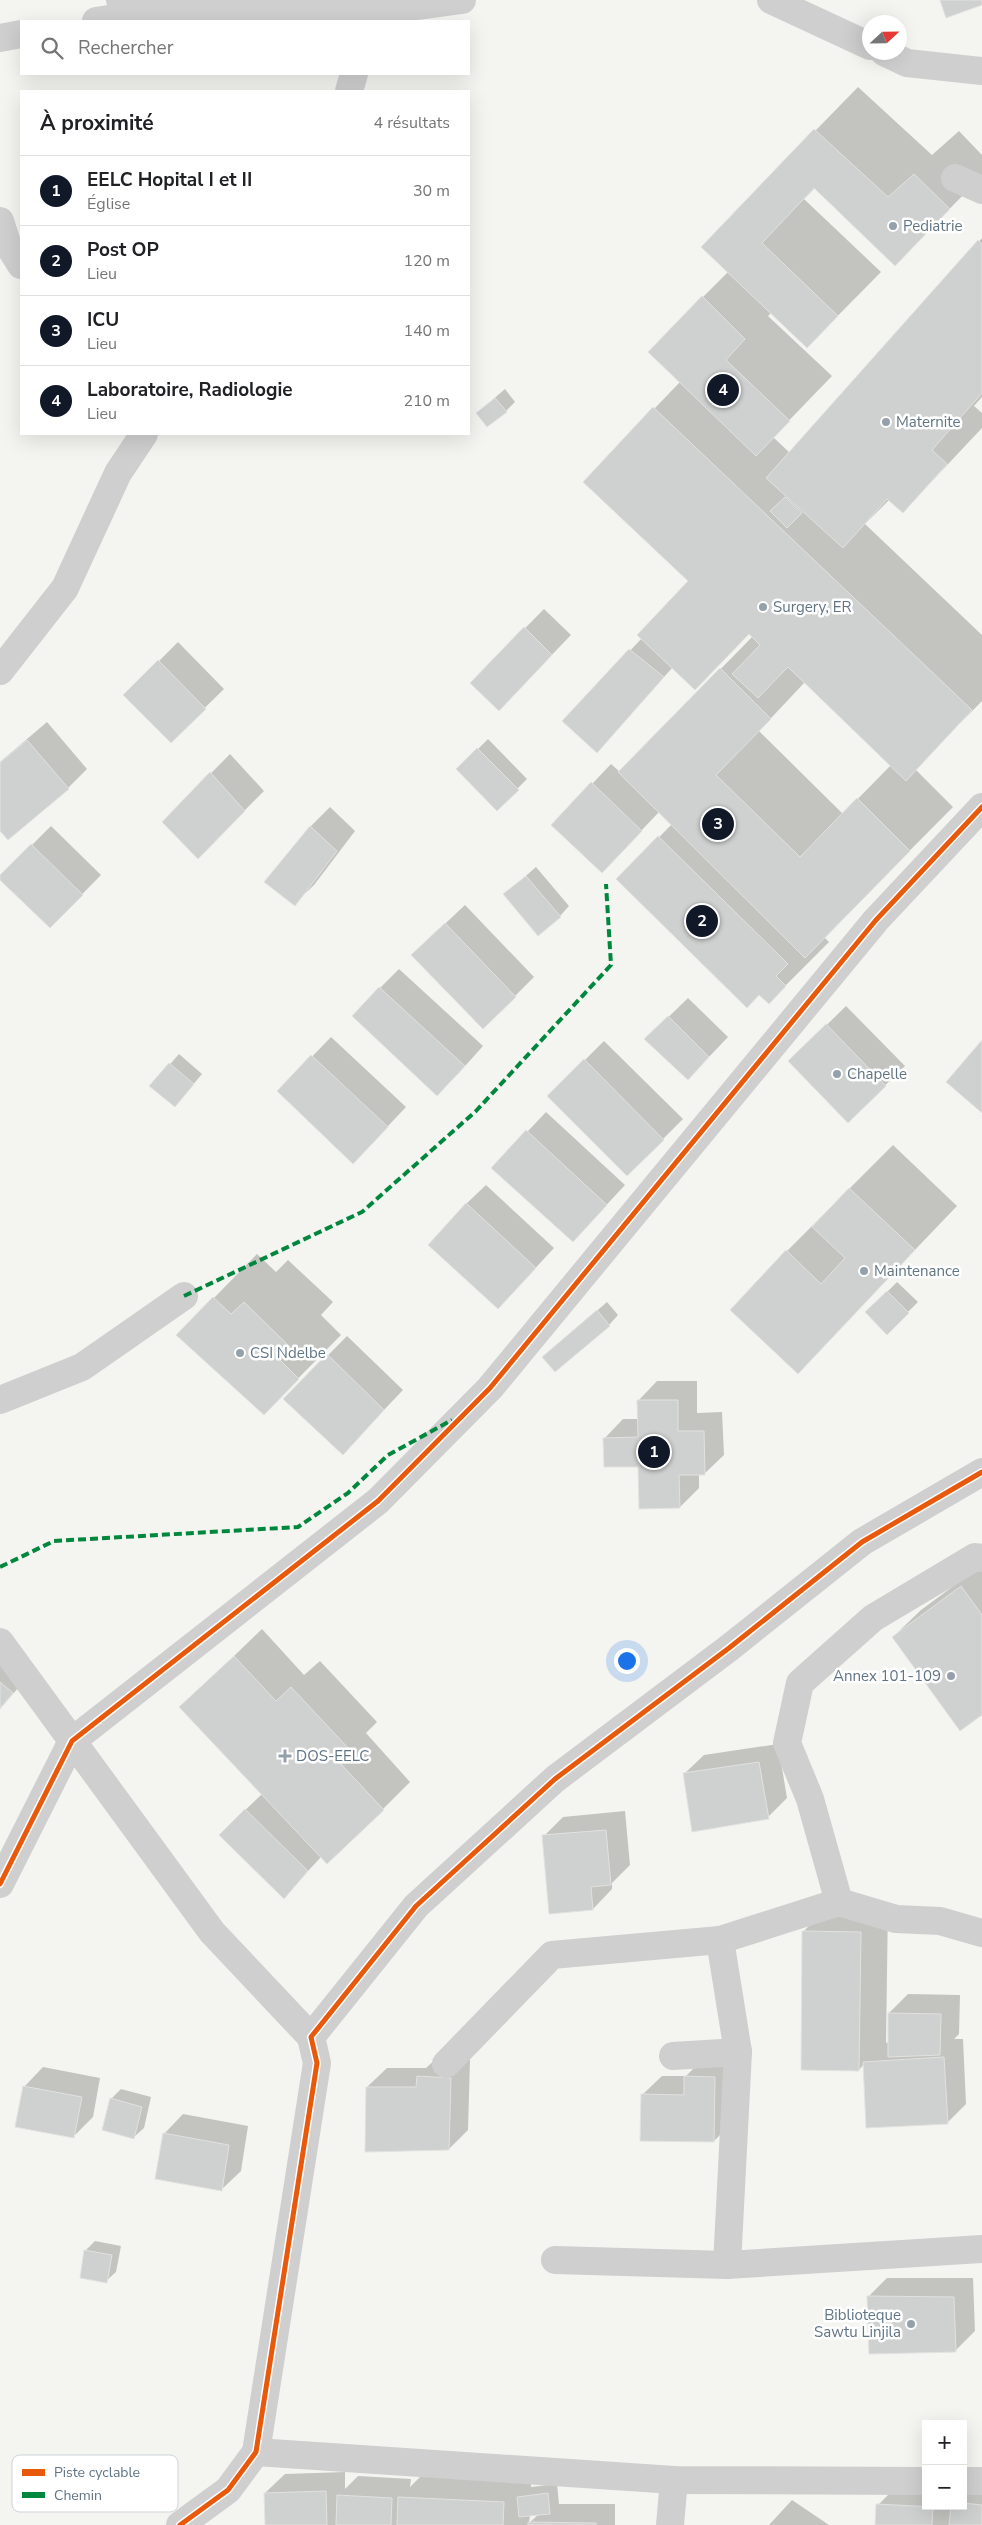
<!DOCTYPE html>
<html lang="fr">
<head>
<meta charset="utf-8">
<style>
	body { margin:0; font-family:"Nunito Sans",sans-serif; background:#f6f6f6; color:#202124 }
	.controls { position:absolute; right:15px; bottom:15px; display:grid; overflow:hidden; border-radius:0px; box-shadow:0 5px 20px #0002 }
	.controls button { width:45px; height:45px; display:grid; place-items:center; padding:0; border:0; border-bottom:1px solid #e0e0e0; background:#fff; color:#202124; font:25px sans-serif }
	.compass { position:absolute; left:862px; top:15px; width:45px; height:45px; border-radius:50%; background:#fff; box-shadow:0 5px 20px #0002; rotate:68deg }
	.you { position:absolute; left:626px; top:1660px; width:18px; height:18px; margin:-12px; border:4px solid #fff; border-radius:50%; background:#1a73e8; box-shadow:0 0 0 8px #1a73e833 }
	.badge { display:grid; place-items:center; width:32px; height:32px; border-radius:50%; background:#111827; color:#fff; font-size:16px; font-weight:700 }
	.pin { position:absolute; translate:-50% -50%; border:2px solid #fff; box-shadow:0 1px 5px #0006 }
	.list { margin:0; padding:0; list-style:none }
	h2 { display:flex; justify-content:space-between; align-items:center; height:65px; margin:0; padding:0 20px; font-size:21px }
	h2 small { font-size:16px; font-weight:400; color:#757577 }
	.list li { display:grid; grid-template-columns:32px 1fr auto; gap:15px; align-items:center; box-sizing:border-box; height:70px; padding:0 20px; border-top:1px solid #e0e0e0 }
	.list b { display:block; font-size:19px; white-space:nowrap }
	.list p { margin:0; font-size:16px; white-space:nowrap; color:#757577 }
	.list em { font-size:16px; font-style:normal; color:#757577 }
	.icon { flex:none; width:28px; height:28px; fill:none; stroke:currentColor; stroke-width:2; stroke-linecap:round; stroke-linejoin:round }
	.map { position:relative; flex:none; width:982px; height:2525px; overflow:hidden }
	.search { position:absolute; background:#fff; box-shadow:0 5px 20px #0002; left:20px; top:20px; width:450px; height:55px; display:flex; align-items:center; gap:12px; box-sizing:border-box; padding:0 18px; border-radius:0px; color:#757577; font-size:19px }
	.panel { position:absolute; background:#fff; box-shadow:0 5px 20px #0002; left:20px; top:90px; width:450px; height:345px; border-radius:0px }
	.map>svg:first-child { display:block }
	.shadow { fill:#0003; fill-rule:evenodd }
	.building { fill:#cfd0d0; stroke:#e2e2e1 }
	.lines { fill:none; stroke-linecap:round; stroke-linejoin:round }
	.minor { stroke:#cfcfd0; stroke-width:28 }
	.quiet { stroke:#00873e; stroke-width:4; stroke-dasharray:8 4; stroke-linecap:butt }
	.cycleway-casing { stroke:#fff; stroke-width:8 }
	.cycleway { stroke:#e8590c; stroke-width:5 }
	.poi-dot { fill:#94a1aa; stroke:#fff; stroke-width:2 }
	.labels { text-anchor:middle; stroke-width:5; stroke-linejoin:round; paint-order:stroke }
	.poi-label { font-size:15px; fill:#607484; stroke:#fff; text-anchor:start }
	.key { fill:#fff; stroke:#cfd5da; stroke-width:1 }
	.key-label { font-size:14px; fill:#607484 }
</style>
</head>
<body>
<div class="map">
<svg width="982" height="2525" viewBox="0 0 982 2525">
	<rect width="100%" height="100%" fill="#f4f4f0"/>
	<g class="shadow">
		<path d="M858 87 932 155 959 131 982 155V176L895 264 815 188 804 199 881 272 807 347 771 313 768 316 832 376 773 437 790 453 982 238V397L974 406 982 413V428L903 512 889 500 865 524 982 635V701L915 769 953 807 824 937 829 942 769 1002 618 879 672 824 659 812 621 852 553 825 611 764 620 772 753 636 750 633 695 689 673 667 597 751 564 721 642 638 690 581 585 481 680 382 703 297 728 272 702 247ZM805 682 891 765 843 814 759 731Z"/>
		<polygon points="505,389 515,402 506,411 477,413"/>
		<polygon points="544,609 571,635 518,690 471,683"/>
		<polygon points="178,642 224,689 171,741 125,695"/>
		<polygon points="47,722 87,769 68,788 0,829 0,762"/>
		<polygon points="488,739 527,779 497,809 458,769"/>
		<polygon points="230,754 264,791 198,857 163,822"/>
		<polygon points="330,807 355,831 314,885 294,904 266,882 311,826"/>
		<polygon points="51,826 101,875 50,927 0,877"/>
		<polygon points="536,867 569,906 560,916 505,894"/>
		<polygon points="465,905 534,977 515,996 432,936"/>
		<polygon points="399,969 483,1046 457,1075 380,988"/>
		<polygon points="688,998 728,1037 707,1059 646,1039"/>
		<polygon points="846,1006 905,1066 848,1121 790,1061"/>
		<polygon points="331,1037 406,1107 372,1143 279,1091"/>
		<polygon points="604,1041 683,1119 627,1175 549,1096"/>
		<polygon points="179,1054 202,1074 175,1106 151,1086"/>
		<polygon points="546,1112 625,1185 573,1241 493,1168"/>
		<polygon points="893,1145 957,1206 798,1372 732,1310 787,1251"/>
		<polygon points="486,1185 554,1248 517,1288 466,1204"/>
		<polygon points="257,1254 276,1272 288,1260 333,1302 321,1315 341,1335 264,1413 214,1298"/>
		<polygon points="897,1282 918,1302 887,1333 867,1312"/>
		<polygon points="607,1302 618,1315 609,1325 554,1348"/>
		<polygon points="347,1336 403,1390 343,1453 285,1399"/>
		<polygon points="657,1381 697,1381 697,1413 722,1412 724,1455 704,1474 699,1474 699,1488 680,1507 639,1465 604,1439 623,1419 639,1419 638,1401"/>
		<polygon points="982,1565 982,1713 893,1637 921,1610"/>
		<polygon points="262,1629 304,1675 320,1661 377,1722 366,1733 410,1782 383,1809 321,1857 284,1897 240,1815 262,1794 181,1707"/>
		<polygon points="0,1646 31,1673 0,1709"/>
		<polygon points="778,1744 787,1798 768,1817 684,1774 704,1755"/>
		<polygon points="625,1811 630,1865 612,1883 612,1889 593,1909 544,1836 563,1817"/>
		<polygon points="831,1903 888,1904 886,2043 889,2042 889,2013 908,1994 960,1995 959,2034 954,2039 963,2039 966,2104 947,2123 864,2064 859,2070 804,1931"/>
		<polygon points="438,2057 470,2060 468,2130 449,2149 367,2087 387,2068 426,2068"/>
		<polygon points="704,2058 734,2058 733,2122 714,2141 642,2095 662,2076 686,2076"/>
		<polygon points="43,2067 100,2078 93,2117 73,2137 24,2087"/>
		<polygon points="121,2089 151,2097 144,2128 134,2137 111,2099"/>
		<polygon points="183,2114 248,2126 241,2171 221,2190 164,2134"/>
		<polygon points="95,2241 121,2246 116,2272 106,2281 85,2251"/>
		<polygon points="887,2278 973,2278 975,2331 955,2351 868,2297"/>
		<path d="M427 2470 531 2475V2487L557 2484 559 2504H615V2525H266L265 2493 285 2474 345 2472V2489L358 2476 411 2479 410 2487ZM539 2514 529 2523 530 2515Z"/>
		<polygon points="982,2485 982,2525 876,2525 878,2505 897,2486 926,2487 926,2506 963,2506 963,2492"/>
		<polygon points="792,2500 829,2525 769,2525"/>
	</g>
	<g class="building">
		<polygon points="940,0 982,0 982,5 946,18"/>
		<polygon points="814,129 888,197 914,174 950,209 895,266 814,188 762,243 838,316 807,348 701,247"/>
		<polygon points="978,240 982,244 982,393 932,450 947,464 903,513 887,499 843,548 766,478"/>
		<polygon points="702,296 745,339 726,360 790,421 756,456 648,352"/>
		<polygon points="495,398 507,412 487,427 476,413"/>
		<polygon points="653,407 972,710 906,781 788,667 758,698 732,674 760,645 749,634 695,690 637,635 688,581 583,482"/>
		<polygon points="785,497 802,513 787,528 770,511"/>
		<polygon points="524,627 552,655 499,711 470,683"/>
		<polygon points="629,649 664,677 597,753 562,721"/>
		<polygon points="158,660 206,709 171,743 123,695"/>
		<polygon points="720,668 771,719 716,775 800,857 857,798 910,851 805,958 618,772"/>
		<polygon points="27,740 69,789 8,840 0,831 0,763"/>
		<polygon points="477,748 519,790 497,811 456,769"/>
		<polygon points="210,772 245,811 198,859 162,822"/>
		<polygon points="591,782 642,831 602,873 551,825"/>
		<polygon points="310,826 337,851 295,906 264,882"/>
		<polygon points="658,836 788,964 776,976 786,986 769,1004 759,995 747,1008 616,879"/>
		<polygon points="31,844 83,895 50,928 0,880 0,875"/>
		<polygon points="526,876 561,917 538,936 503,894"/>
		<polygon points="445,923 516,997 483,1029 411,955"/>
		<polygon points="379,987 465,1066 437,1096 352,1016"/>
		<polygon points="668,1016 709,1057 688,1080 644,1039"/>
		<polygon points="826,1024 886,1086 848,1123 788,1061"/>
		<polygon points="982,1040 982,1113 946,1082"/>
		<polygon points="311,1055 388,1127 353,1164 277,1091"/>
		<polygon points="584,1059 664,1140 627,1176 547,1096"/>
		<polygon points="169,1063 194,1084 175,1107 149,1086"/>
		<polygon points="526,1130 607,1205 573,1242 491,1168"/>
		<polygon points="849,1188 915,1250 798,1374 730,1310 786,1250 821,1284 845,1258 812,1227"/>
		<polygon points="466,1203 536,1268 498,1309 428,1245"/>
		<polygon points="887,1291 909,1313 887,1335 865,1312"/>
		<polygon points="213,1297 231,1314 244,1302 290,1347 279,1359 299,1379 264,1415 176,1335"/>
		<polygon points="597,1310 610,1326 555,1372 542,1357"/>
		<polygon points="327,1354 384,1410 343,1455 283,1399"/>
		<polygon points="637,1400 678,1400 678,1431 704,1431 705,1475 679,1475 680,1508 639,1509 638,1467 604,1467 603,1438 638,1437"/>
		<polygon points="961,1586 982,1615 982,1715 960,1731 892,1637"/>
		<polygon points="234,1656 276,1701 291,1687 350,1750 339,1762 384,1810 327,1864 179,1707"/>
		<polygon points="0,1682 13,1693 0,1708"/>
		<polygon points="759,1762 769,1819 692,1832 683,1773"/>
		<polygon points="245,1809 308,1871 284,1899 219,1835"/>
		<polygon points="606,1830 611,1885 591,1887 593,1910 549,1914 542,1835"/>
		<polygon points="802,1931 861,1932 859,2071 801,2070"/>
		<polygon points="888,2013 941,2014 940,2055 888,2057"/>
		<polygon points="944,2057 948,2124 866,2128 863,2062"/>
		<polygon points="417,2076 451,2078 449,2150 365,2152 366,2087 416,2087"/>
		<polygon points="684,2076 715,2077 714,2142 640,2141 641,2094 684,2095"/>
		<polygon points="23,2086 82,2097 74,2138 15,2127"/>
		<polygon points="110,2098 142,2107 134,2139 102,2130"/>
		<polygon points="163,2133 229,2145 222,2191 155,2179"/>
		<polygon points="84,2250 112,2255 107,2283 80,2278"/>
		<polygon points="867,2296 954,2297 956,2352 869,2354"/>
		<polygon points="326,2491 327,2525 265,2525 264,2493"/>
		<polygon points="548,2493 550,2514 519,2517 517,2497"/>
		<polygon points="337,2495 392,2498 391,2525 336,2525"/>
		<polygon points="398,2497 504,2502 503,2525 397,2525"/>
		<polygon points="963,2503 982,2505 982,2525 949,2525 951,2506 963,2506"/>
		<polygon points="876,2504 933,2507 932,2525 875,2525"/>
		<polygon points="528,2522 596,2523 596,2525 528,2525"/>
	</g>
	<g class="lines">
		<g class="minor">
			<polyline points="120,0 145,13 294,13 382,11 462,0"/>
			<polyline points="771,0 870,46"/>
			<polyline points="96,21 145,13"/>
			<polyline points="0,38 21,34"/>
			<polyline points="884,52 907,63 982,71"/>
			<polyline points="349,91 354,74"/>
			<polyline points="955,178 982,190"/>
			<polyline points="0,221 7,243 21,265"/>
			<polyline points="0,671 65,588 118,473 144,434"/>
			<polyline points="0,1400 82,1367 184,1296"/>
			<polyline points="982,1558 975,1557 873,1618 800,1683 787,1743 810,1799 839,1902 896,1919 940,1921 982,1933"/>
			<polyline points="0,1642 212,1932 311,2037"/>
			<polyline points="0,1884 72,1741 378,1501 490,1388 876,920 982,807"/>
			<polyline points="673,2056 738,2052 720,1940 839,1902"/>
			<polyline points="446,2064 552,1955 720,1940"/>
			<polyline points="555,2260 727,2265 982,2249"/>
			<polyline points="727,2265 738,2052"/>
			<polyline points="256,2452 674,2480 926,2481"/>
			<polyline points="963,2481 982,2481"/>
			<polyline points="180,2525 228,2490 256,2452 317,2063 311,2037 416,1906 555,1779 729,1648 862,1542 982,1472"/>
			<polyline points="670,2525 674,2480"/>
		</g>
		<g class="quiet">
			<polyline points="184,1296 362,1212 476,1111 611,965 606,884"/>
			<polyline points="0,1567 54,1541 298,1527 348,1493 388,1455 452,1420"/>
		</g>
		<defs>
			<g id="cycleway">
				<polyline points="0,1884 72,1741 378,1501 490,1388 876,920 982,807"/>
				<polyline points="180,2525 228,2490 256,2452 317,2063 311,2037 416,1906 555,1779 729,1648 862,1542 982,1472"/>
			</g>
		</defs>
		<use href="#cycleway" class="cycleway-casing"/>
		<use href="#cycleway" class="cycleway"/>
	</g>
	<g class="poi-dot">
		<circle cx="893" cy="226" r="5"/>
		<circle cx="886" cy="422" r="5"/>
		<circle cx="763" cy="607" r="5"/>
		<circle cx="837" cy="1074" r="5"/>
		<circle cx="864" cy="1271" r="5"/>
		<circle cx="240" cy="1353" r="5"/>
		<circle cx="951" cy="1676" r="5"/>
		<path d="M282.5 1748.5h5v5h5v5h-5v5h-5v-5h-5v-5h5z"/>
		<circle cx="911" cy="2324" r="5"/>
	</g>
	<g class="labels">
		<g class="poi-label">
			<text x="903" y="231">Pediatrie</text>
			<text x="896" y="427">Maternite</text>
			<text x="773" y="612">Surgery, ER</text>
			<text x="847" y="1079">Chapelle</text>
			<text x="874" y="1276">Maintenance</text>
			<text x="250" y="1358">CSI Ndelbe</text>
			<text x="941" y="1681" text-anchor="end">Annex 101-109</text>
			<text x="296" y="1761">DOS-EELC</text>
			<text x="901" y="2320" text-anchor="end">Biblioteque<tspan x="901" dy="17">Sawtu Linjila</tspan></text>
		</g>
	</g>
	<rect x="12" y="2455" width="166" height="57" rx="8" class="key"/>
	<rect x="22" y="2469" width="23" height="7" fill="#e8590c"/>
	<rect x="22" y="2492" width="23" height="6" fill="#00873e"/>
	<g class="key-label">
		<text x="54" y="2477">Piste cyclable</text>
		<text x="54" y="2500">Chemin</text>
	</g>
</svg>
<div class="controls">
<button>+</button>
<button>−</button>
</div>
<svg class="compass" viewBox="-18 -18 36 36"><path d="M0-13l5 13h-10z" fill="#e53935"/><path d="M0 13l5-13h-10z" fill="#757577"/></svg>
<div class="you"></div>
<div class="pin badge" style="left:654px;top:1452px">1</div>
<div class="pin badge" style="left:702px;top:921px">2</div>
<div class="pin badge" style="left:718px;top:824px">3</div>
<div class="pin badge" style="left:723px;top:390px">4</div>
<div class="search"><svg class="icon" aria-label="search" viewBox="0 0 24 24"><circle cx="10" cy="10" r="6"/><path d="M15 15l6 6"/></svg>Rechercher</div>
<section class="panel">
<h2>À proximité<small>4 résultats</small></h2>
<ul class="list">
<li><span class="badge">1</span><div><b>EELC Hopital I et II</b><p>Église</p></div><em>30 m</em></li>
<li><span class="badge">2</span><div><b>Post OP</b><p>Lieu</p></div><em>120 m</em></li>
<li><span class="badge">3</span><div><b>ICU</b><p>Lieu</p></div><em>140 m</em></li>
<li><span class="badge">4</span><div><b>Laboratoire, Radiologie</b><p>Lieu</p></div><em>210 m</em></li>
</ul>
</section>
</div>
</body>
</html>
